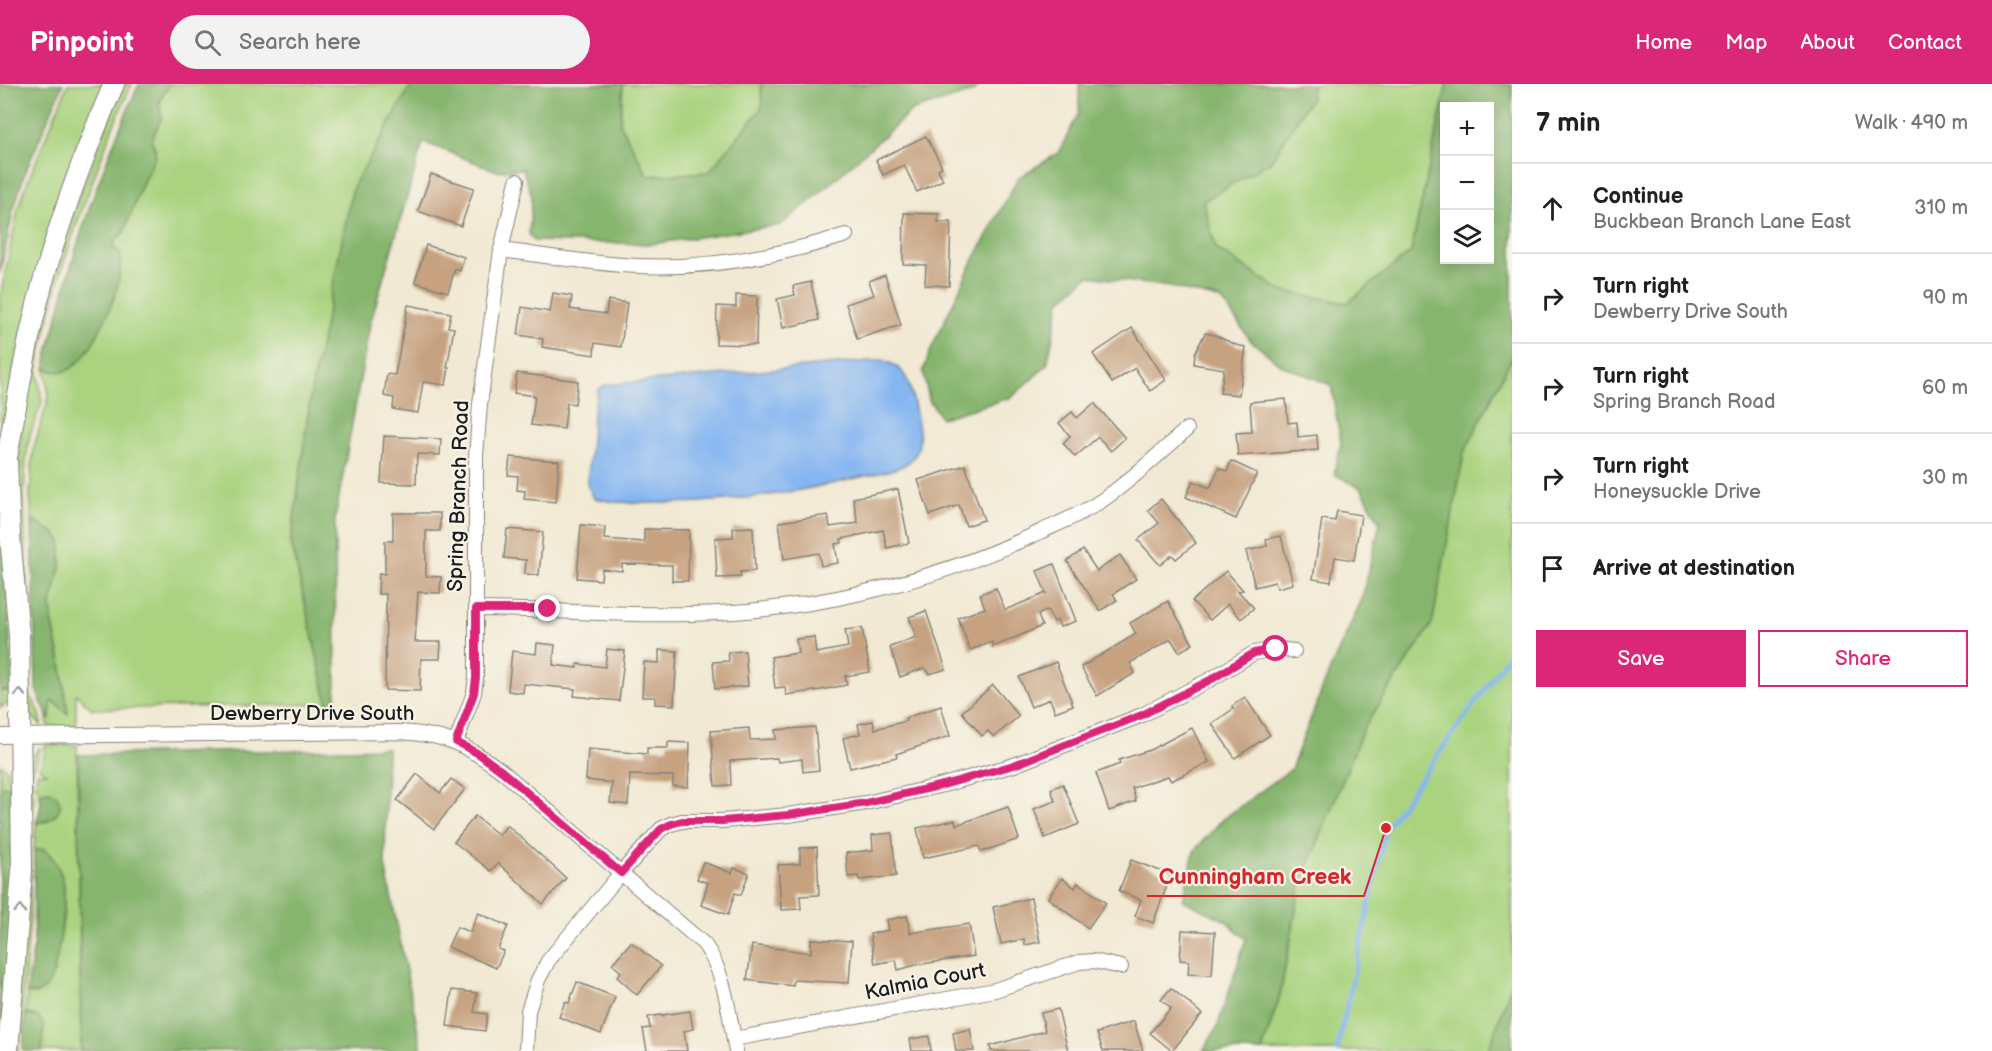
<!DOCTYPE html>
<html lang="en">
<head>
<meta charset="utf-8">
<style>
	body { margin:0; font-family:"Balsamiq Sans",sans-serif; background:#f2f2f2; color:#202124 }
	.controls { position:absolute; right:18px; top:18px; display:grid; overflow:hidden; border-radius:0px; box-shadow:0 3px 15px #0003 }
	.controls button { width:54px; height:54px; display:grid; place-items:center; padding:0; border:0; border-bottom:2px solid #e0e0e0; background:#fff; color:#202124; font:30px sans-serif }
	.stop { position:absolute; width:18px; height:18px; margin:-14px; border:4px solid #db2777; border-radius:50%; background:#fff }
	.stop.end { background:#db2777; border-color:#fff; box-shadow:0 2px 6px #0008 }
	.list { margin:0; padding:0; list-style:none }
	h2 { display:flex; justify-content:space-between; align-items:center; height:78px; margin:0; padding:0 24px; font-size:26px }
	h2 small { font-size:20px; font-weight:400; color:#757577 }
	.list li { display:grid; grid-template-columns:39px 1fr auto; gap:18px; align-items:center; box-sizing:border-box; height:90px; padding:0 24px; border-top:2px solid #e0e0e0 }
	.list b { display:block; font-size:22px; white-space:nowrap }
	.list p { margin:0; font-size:20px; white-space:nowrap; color:#757577 }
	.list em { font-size:20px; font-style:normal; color:#757577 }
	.actions { display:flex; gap:12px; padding:18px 24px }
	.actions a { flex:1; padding:14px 0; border:2px solid #db2777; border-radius:0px; text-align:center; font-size:21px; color:#db2777 }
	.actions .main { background:#db2777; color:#fff }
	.icon { flex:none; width:33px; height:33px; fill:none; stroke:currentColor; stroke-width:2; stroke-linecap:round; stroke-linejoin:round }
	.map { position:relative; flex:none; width:1512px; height:967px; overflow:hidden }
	header { display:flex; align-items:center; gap:36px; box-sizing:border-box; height:84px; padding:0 30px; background:#db2777; color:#fff }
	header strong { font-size:28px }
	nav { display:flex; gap:33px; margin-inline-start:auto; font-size:21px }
	.search { width:420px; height:54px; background:#f2f2f2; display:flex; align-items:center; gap:15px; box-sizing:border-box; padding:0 21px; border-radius:33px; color:#757577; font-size:22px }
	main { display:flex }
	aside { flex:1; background:#fff }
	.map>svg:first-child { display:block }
	.green { fill:#a9d37f; stroke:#62784e; stroke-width:1.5 }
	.forest { fill:#86b56e; stroke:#516845; stroke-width:1.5; fill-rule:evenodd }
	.water { fill:#85b6f1; stroke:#506986; stroke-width:1.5 }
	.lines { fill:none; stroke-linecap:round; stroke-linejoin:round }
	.stream { stroke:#85b6f1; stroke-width:4.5 }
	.building { fill:#c6a281 }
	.street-casing { stroke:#868278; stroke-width:16 }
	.secondary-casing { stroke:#868278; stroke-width:22 }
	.street { stroke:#fff; stroke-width:14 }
	.secondary { stroke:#fff; stroke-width:20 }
	.oneway { stroke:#999 }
	.route { stroke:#db2777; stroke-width:8 }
	.labels { text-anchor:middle; stroke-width:4.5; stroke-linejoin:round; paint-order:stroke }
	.street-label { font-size:21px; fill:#1c1c1c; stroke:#f7f3e8 }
	.leader { fill:none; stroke:#d62828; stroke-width:2 }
	.callout-dot { fill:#d62828; stroke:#f7f3e8; stroke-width:2 }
	.callout-label { font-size:22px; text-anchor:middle; font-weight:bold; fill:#d62828; stroke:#f7f3e8; stroke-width:4.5; stroke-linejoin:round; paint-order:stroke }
</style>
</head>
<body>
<header>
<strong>Pinpoint</strong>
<div class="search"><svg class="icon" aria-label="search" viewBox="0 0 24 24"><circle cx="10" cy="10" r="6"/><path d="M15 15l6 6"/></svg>Search here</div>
<nav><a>Home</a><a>Map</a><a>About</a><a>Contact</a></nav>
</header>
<main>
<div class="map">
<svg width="1512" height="967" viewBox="0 0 1512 967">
	<rect width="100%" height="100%" fill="#f7f3e8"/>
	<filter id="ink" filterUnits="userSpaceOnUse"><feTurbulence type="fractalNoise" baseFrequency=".0167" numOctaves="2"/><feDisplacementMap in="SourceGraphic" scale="12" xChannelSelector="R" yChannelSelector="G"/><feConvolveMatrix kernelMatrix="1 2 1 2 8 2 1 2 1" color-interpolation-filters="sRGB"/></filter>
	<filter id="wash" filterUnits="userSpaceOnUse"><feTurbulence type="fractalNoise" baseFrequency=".008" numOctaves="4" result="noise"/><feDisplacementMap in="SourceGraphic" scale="24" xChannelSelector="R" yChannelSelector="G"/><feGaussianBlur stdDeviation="1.35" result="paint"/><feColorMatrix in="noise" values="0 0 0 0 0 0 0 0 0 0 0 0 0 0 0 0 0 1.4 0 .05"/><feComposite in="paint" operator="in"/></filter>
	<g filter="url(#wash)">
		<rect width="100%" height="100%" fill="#f1e9d3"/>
		<g class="green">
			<polygon points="68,0 105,0 18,263 0,359 0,213 18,126 26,101"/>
			<path d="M123 0H132L112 45 77 139 59 194 41 269 38 289 42 318 30 351 26 374 24 407 30 607C32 620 43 627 41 641L31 632 27 618 16 413 23 328 51 198 73 128Z"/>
			<polygon points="170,0 412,0 353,103 311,308 291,458 328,620 92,625 76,610 76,643 48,642 47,634 50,634 51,619 54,617 67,629 61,579 52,536 51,518 61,483 61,458 55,449 32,436 30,412 33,366 49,313 45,284 54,288 113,163 114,157 124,148 143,98 155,73 155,64 151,56 162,33 159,21 162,12"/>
			<polygon points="623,0 761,0 762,24 709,88 648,92 620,40"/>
			<polygon points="1313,0 1447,0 1411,168 1347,219 1281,207 1216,165 1203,117 1270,78 1311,14"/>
			<polygon points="1512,273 1512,899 1488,967 1262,967 1280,911 1301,800 1364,643 1432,540 1464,369"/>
			<polygon points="0,607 13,607 12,616 0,624"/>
			<polygon points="48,661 77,661 81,967 42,967 43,941 34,931 25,929 27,909 36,910 54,889 56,869 60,858 64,826 64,799 44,765 34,766 36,739 48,737 48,707 39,709 36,699 37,688 46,689 39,684 44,673 45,662"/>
			<polygon points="40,664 37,677 31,690 34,715 30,745 30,834 18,967 14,967 30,681 33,671"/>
			<polygon points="0,680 7,685 10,702 0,703"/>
		</g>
		<g class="forest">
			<polygon points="0,0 63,0 23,94 13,127 0,189"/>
			<path d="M139 0H170L162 12 159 21 162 33 151 56 155 64V73L143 98 124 148 114 157 113 163 121 169C120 175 120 182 120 188 117 214 92 274 68 286 60 290 52 287 45 284 49 259 57 236 63 212 81 139 108 69 139 0Z"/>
			<polygon points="412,0 623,0 620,40 648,92 709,88 762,24 761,0 981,0 973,8 913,26 814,114 780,141 651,160 534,157 529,150 532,113 523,85 497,87 423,58 370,240 335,435 336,621 328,620 291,458 311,308 353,103"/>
			<path d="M1079 0H1313L1311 14 1270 78 1203 117 1216 165 1281 207 1347 219 1411 168 1447 0H1512V273L1464 369 1432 540 1364 643 1301 800 1280 911 1262 967H1203L1217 944 1246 855 1226 837 1183 816 1194 767 1222 736 1291 685 1329 588 1362 515 1380 439 1361 404 1334 390 1341 359 1331 301 1281 281 1251 257 1222 216 1171 203 1088 192 1060 217 1047 281 1012 313 941 334 929 316 923 287 932 263 972 179 1018 94 1058 69 1079 29ZM1444 22H1490V176H1444Z"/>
			<polygon points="3,436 13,607 0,607 0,438"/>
			<path d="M32 436 55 449 61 458V483L51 518 52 536 61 579 68 630 53 617 51 619 50 634H47C46 623 39 616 36 605Z"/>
			<polygon points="387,664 385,781 422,967 81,967 78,671"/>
			<polygon points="10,702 12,843 0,960 0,703"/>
			<path d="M48 707 56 710 61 721C56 734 49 737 36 739 39 730 43 718 39 709Z"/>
			<path d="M44 765C54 773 60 784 63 797 67 814 58 895 44 906 39 910 33 910 27 909L34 859V766Z"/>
			<polygon points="1512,899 1512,967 1488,967"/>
			<polygon points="25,929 39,934 44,941 42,967 23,967"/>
		</g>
		<path class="water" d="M882 276C906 283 909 297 914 320 917 337 926 362 911 376 901 386 882 388 869 391 803 408 735 418 666 419 642 419 618 420 594 414L588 402V394L593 330 598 306 605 301Z"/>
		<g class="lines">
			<polyline class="stream" points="1337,967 1386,744 1506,575 1512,560"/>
		</g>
		<g id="blocks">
			<g class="building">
				<polygon points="926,52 942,83 938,85 943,96 917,108 904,81 883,91 876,76"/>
				<polygon points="431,90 474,104 461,142 418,127"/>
				<polygon points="904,129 939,130 938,138 951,138 949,202 925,201 926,181 903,180"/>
				<polygon points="426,161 464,173 460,187 455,185 448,208 415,198"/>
				<polygon points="885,191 901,241 857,255 846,220 874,211 869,197"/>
				<polygon points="811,198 819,236 783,244 777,215 795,211 793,202"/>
				<polygon points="553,209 572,212 570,225 606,230 608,216 627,219 621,263 595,259 594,271 542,263 543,255 518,251 522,223 550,228"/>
				<polygon points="736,211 757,212 756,261 716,260 717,222 736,223"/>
				<polygon points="408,221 451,229 448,243 454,244 447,284 449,284 446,301 423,298 418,329 393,325 394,314 384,312 387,290 395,291"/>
				<polygon points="1132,244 1166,296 1150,307 1135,284 1112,299 1093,270"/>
				<polygon points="1205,249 1215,251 1236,261 1246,263 1239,311 1220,309 1224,285 1194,280 1195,269"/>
				<polygon points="517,289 578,297 575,320 567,319 564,345 531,341 535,312 514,309"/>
				<polygon points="1286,315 1288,339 1297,338 1298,353 1317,351 1318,366 1238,372 1236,349 1252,348 1250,318"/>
				<polygon points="1094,319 1125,354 1111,367 1098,353 1075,373 1063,359 1070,352 1059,339 1072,328 1077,334"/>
				<polygon points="384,352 441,355 440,371 417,370 416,400 381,399"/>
				<polygon points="510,373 559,377 556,418 524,415 525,407 517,406 518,392 508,391"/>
				<polygon points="1231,377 1257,389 1236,435 1186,413 1193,397 1210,404 1219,384 1227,387"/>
				<polygon points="965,381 984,436 966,442 959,421 930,431 918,396"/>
				<polygon points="898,405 909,459 887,464 883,446 841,455 842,459 835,460 838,479 821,482 819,469 784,475 779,438 828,431 830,443 858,439 853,414"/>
				<polygon points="1161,415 1196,459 1176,475 1172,471 1160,481 1138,456 1159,439 1148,426"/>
				<polygon points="1337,427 1361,431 1354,476 1335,473 1331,498 1313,495 1322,435 1335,437"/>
				<polygon points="393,429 440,429 440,447 426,447 426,492 441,493 440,509 418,508 415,558 441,558 440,575 421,575 420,607 385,606 386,510 378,510 379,489 385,490 385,457 393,457"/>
				<polygon points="581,441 605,443 604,455 644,458 644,445 689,446 688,497 672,497 672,481 622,480 622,487 602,485 601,496 577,494"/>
				<polygon points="753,443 755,487 740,488 741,493 717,494 715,454 733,453 733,444"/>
				<polygon points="507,445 543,448 539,491 525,490 526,476 504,474"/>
				<polygon points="1281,452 1293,500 1277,504 1275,498 1255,503 1246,467 1267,462 1266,455"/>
				<polygon points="1083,466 1097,487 1120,471 1136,495 1113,510 1117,516 1100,527 1067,477"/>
				<polygon points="1054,480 1076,537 1060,543 1057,536 1054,538 1047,526 1038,531 1042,542 993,563 992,558 970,566 958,534 985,524 980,510 996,504 1005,526 1046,509 1037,487"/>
				<polygon points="1226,487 1243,506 1238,507 1254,524 1241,535 1228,520 1210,536 1192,517"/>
				<polygon points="1168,517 1193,560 1179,568 1171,555 1130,579 1135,589 1097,612 1081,583 1136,550 1130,539"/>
				<polygon points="926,527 946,585 930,590 925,584 900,593 890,563 916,553 909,533"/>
				<polygon points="862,544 870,588 845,592 847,601 821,606 786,611 785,603 775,604 771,573 798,569 796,555 814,553 816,569 848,563 845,546"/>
				<polygon points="537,559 555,561 553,581 577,584 578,580 605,583 607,565 625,567 619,617 574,612 575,605 524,600 523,609 508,607 512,567 536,570"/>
				<polygon points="659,566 677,567 674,621 655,620 655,613 642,613 644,578 659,579"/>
				<polygon points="745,567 748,602 715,605 713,578 729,577 728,568"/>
				<polygon points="1056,578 1073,621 1055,628 1050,615 1031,623 1019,593"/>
				<polygon points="993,601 1019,632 994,653 988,647 982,652 962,628"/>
				<polygon points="1245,613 1270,651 1235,674 1212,640 1233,625 1232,622"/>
				<polygon points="941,622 950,652 896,670 897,673 850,684 843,654 860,650 858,640 873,637 875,645 906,637 905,634"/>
				<polygon points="815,643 819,686 803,688 802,675 778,678 777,674 730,677 731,701 715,702 711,647 749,644 750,656 776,655 775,646"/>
				<polygon points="1192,644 1209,678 1171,697 1168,692 1132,704 1136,717 1109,727 1096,689 1120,680 1119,676 1150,666"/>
				<polygon points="668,658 690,659 688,703 673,702 673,692 630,691 628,721 610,719 612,699 586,696 588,665 647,670 647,664 668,664"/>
				<polygon points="417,690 440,709 451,695 465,705 434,745 397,716"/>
				<polygon points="1063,700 1079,740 1045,754 1034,725 1055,717 1051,705"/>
				<polygon points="1008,723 1019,755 981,768 979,762 923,774 917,744 955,736 956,741"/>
				<polygon points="475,732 499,751 507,741 566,794 543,820 498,779 491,787 454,758"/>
				<polygon points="892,749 896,792 859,796 858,792 848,793 846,769 873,766 872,751"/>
				<polygon points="817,763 819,811 800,812 801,825 781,826 778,781 800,780 800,764"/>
				<polygon points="1131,776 1171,791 1153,839 1135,832 1141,816 1119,807"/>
				<polygon points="703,778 732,789 734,784 749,789 741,811 735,809 728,831 701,821 708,799 697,795"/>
				<polygon points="1062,794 1075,804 1078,799 1106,819 1088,844 1048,814"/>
				<polygon points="1031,814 1040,858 1025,861 1024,855 1001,860 993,823"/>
				<polygon points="478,829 508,842 498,865 504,867 496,884 448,863 457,843 470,848"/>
				<polygon points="907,832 910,849 969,840 974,872 916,881 898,886 896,876 875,880 870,850 888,846 886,836"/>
				<polygon points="1182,846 1215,848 1212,891 1188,890 1189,877 1180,876"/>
				<polygon points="811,855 852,857 849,899 794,896 793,902 747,896 752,861 811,869"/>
				<polygon points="631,858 661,882 637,911 617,893 621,888 612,880"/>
				<polygon points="577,898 615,913 601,950 559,933 565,918 569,919"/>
				<polygon points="1171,904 1202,930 1172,967 1150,949 1171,924 1161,916"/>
				<polygon points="452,906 477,909 474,928 487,930 485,947 447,942"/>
				<polygon points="1058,925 1068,967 991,967 990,962 1045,947 1041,929"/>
				<polygon points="690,927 693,945 684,947 687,967 647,967 643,945 650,944 648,933 660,931 664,933 662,931"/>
				<polygon points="1134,937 1143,967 1103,967 1097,949"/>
				<polygon points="970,945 974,967 956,967 953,949"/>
				<polygon points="929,952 931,967 912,967 910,955"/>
			</g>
		</g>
	</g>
	<g filter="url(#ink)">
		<use href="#blocks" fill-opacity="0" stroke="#868278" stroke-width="1.5"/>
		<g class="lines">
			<defs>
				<g id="street">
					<path d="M501 166C547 172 592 180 638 182 709 185 779 172 846 151"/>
					<path d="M476 525C547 525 618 532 689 530 808 528 931 499 1040 448 1062 438 1084 429 1104 415 1134 394 1160 369 1187 345"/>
					<path d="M0 652 401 648C447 651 467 661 503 688L704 860C726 890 729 931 736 967"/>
					<polyline points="456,658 474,609 476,593 476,372 480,320 501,166 517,97"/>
					<polyline points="734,955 995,906 1079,878 1094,877 1121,883"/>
					<polyline points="526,967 528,927 538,896 548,877 621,789 661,745 671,740 682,737 723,737 788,731 866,719 943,701 1014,681 1142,631 1211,595 1254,569 1276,565 1294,567"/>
				</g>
				<g id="secondary">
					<polyline points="7,375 10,452 19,552 22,787 8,967"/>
					<path d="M4 389C14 338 21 287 33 237 52 156 81 76 114 0"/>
				</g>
			</defs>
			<use href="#street" class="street-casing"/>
			<use href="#secondary" class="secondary-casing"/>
			<use href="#street" class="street"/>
			<use href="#secondary" class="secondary"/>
		</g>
		<defs><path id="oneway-chevron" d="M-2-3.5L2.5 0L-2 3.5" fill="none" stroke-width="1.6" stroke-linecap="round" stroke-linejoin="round" transform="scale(1.5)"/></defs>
		<g class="oneway">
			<use href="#oneway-chevron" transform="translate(20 609) rotate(-91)"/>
			<use href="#oneway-chevron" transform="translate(20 825) rotate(-87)"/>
		</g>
	</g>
	<g class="lines" filter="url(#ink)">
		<polyline class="route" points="548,525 476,525 476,594 474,609 456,658 479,670 503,688 621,789 661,745 671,740 682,737 723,737 788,731 866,719 943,701 1014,681 1142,631 1212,595 1254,569 1276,565"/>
	</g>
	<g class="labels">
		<g class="street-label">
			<text transform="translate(458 412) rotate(-88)" y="7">Spring Branch Road</text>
			<text x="312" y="636">Dewberry Drive South</text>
			<text transform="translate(925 897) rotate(-11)" y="7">Kalmia Court</text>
		</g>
	</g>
	<path class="leader" d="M1386 744L1364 812H1147"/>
	<circle class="callout-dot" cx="1386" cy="744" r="6"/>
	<g class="callout-label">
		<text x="1255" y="800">Cunningham Creek</text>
	</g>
</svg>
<div class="controls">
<button>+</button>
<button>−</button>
<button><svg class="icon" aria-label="layers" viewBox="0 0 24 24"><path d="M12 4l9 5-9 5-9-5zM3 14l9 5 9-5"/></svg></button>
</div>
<div class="stop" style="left:1276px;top:565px"></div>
<div class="stop end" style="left:548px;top:525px"></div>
</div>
<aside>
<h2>7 min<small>Walk · 490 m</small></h2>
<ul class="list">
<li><svg class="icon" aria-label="ahead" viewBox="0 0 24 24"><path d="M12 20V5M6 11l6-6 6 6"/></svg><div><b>Continue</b><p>Buckbean Branch Lane East</p></div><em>310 m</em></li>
<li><svg class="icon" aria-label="right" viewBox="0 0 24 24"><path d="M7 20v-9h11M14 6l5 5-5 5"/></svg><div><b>Turn right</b><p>Dewberry Drive South</p></div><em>90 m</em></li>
<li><svg class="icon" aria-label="right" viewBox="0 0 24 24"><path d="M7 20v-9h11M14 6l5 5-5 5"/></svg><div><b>Turn right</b><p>Spring Branch Road</p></div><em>60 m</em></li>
<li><svg class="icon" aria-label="right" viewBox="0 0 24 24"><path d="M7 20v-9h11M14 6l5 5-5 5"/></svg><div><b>Turn right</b><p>Honeysuckle Drive</p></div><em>30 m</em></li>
<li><svg class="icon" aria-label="arrive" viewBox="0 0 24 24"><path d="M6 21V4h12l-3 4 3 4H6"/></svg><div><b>Arrive at destination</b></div></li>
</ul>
<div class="actions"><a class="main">Save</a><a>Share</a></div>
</aside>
</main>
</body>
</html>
